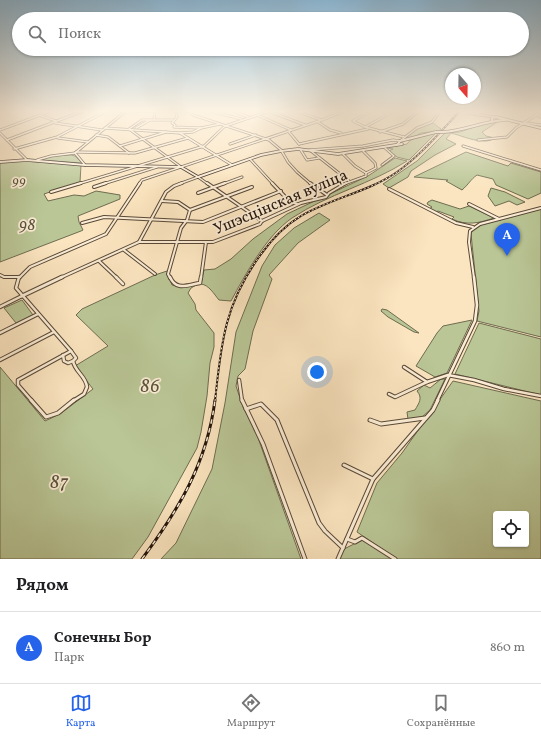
<!DOCTYPE html>
<html lang="ru">
<head>
<meta charset="utf-8">
<style>
	body { margin:0; font-family:Vollkorn,serif; background:#f6f6f6; color:#202124 }
	.controls { position:absolute; right:12px; bottom:12px; display:grid; overflow:hidden; border-radius:4px; box-shadow:0 1px 3px #0004 }
	.controls button { width:36px; height:36px; display:grid; place-items:center; padding:0; border:0; border-bottom:1px solid #e0e0e0; background:#fff; color:#202124; font:20px sans-serif }
	.compass { position:absolute; left:445px; top:68px; width:36px; height:36px; border-radius:50%; background:#fff; box-shadow:0 1px 3px #0004; rotate:160deg }
	.you { position:absolute; left:317px; top:372px; width:14px; height:14px; margin:-10px; border:3px solid #fff; border-radius:50%; background:#1a73e8; box-shadow:0 0 0 6px #1a73e833 }
	.badge { display:grid; place-items:center; width:26px; height:26px; border-radius:50%; background:#2563eb; color:#fff; font-size:13px; font-weight:700 }
	.pin { position:absolute; translate:-50% -33px; filter:drop-shadow(0 1px 2px #0008) }
	.pin::after { content:''; position:absolute; top:21px; width:14px; height:12px; background:inherit; clip-path:polygon(0 0,100% 0,50% 100%) }
	.list { margin:0; padding:0; list-style:none }
	h2 { display:flex; justify-content:space-between; align-items:center; height:52px; margin:0; padding:0 16px; font-size:17px }
	h2 small { font-size:13px; font-weight:400; color:#757577 }
	.list li { display:grid; grid-template-columns:26px 1fr auto; gap:12px; align-items:center; box-sizing:border-box; height:72px; padding:0 16px; border-top:1px solid #e0e0e0 }
	.list b { display:block; font-size:15px; white-space:nowrap }
	.list p { margin:0; font-size:13px; white-space:nowrap; color:#757577 }
	.list em { font-size:13px; font-style:normal; color:#757577 }
	.icon { flex:none; width:22px; height:22px; fill:none; stroke:currentColor; stroke-width:2; stroke-linecap:round; stroke-linejoin:round }
	.map { position:relative; flex:none; width:541px; height:559px; overflow:hidden }
	.search { position:absolute; background:#fff; box-shadow:0 1px 3px #0004; left:12px; right:12px; top:12px; height:44px; display:flex; align-items:center; gap:10px; box-sizing:border-box; padding:0 14px; border-radius:22px; color:#757577; font-size:15px }
	.sheet { height:124px; background:#fff }
	nav { display:flex; justify-content:space-around; align-items:center; box-sizing:border-box; height:56px; border-top:1px solid #e0e0e0; background:#fff; font-size:11px; color:#757577 }
	nav a { display:grid; justify-items:center; gap:2px }
	nav .on { color:#2563eb }
	.map>svg:first-child { display:block }
	.green { fill:#bac696; stroke:#6e6c50; fill-rule:evenodd }
	.lines { fill:none; stroke-linecap:round; stroke-linejoin:round }
	.minor-far3-casing { stroke:#594838; stroke-width:3 }
	.minor-far2-casing { stroke:#594838; stroke-width:4 }
	.minor-far1-casing { stroke:#594838; stroke-width:4.5 }
	.minor-casing { stroke:#594838; stroke-width:5 }
	.tertiary-far2-casing { stroke:#594838; stroke-width:3 }
	.tertiary-far1-casing { stroke:#594838; stroke-width:4 }
	.tertiary-casing { stroke:#594838; stroke-width:5 }
	.secondary-casing { stroke:#23130b; stroke-width:3.5 }
	.minor-far3 { stroke:#fceed6; stroke-width:1.5 }
	.minor-far2 { stroke:#fceed6; stroke-width:2 }
	.minor-far1 { stroke:#fceed6; stroke-width:2.5 }
	.minor { stroke:#fceed6; stroke-width:3 }
	.tertiary-far2 { stroke:#fceed6; stroke-width:1.5 }
	.tertiary-far1 { stroke:#fceed6; stroke-width:2 }
	.tertiary { stroke:#fceed6; stroke-width:3 }
	.secondary { stroke:#fceed6; stroke-width:2 }
	.rail-far1-casing { stroke:#23130b; stroke-width:2 }
	.rail-casing { stroke:#23130b; stroke-width:3 }
	.rail-far1 { stroke:#fceed6; stroke-width:1; stroke-dasharray:2; stroke-linecap:butt }
	.rail { stroke:#fceed6; stroke-width:1.5; stroke-dasharray:4.5; stroke-linecap:butt }
	.secondary-bridge-casing { stroke:#23130b; stroke-width:3.5; stroke-linecap:butt }
	.secondary-bridge { stroke:#fceed6; stroke-width:2 }
	.labels { text-anchor:middle; stroke-width:3.5; stroke-linejoin:round; paint-order:stroke }
	.far-park-label { font-size:13px; font-style:italic; fill:#58523c; stroke:#fceed6 }
	.street-label { font-size:16px; fill:#23130b; stroke:#fceed6 }
	.park-label { font-size:16px; font-style:italic; fill:#58523c; stroke:#fceed6 }
	.near-park-label { font-size:19px; font-style:italic; fill:#58523c; stroke:#fceed6 }
</style>
</head>
<body>
<div class="map">
<svg width="541" height="559" viewBox="0 0 541 559">
	<rect width="100%" height="100%" fill="#fbe5c0"/>
	<filter id="stains"><feTurbulence type="fractalNoise" baseFrequency=".005" numOctaves="4"/><feColorMatrix values="0 0 0 0 .2 0 0 0 0 .09 0 0 0 0 .02 0 0 0 .5 -.17"/></filter>
	<radialGradient id="worn" r=".72"><stop offset=".6" stop-color="#630" stop-opacity="0"/><stop offset="1" stop-color="#630" stop-opacity=".3"/></radialGradient>
	<g class="green">
		<path d="M492 121H499L482 132 486 136 495 138C484 146 463 136 451 133L446 139 456 144 435 155 411 171 408 177 389 188 383 184 417 161 445 133 460 132Z"/>
		<polygon points="433,123 441,129 439,131 421,133 409,140 403,139 418,128"/>
		<path d="M436 133 409 160 397 157 389 151 393 149 387 148 407 144C411 137 428 134 436 133Z"/>
		<path d="M466 152 508 166 511 163 541 172V193L528 199 496 185 493 179 477 175C470 180 469 184 462 190L446 181 448 180 414 177Z"/>
		<polygon points="71,155 75,156 82,163 40,160 51,156"/>
		<path d="M395 158 407 161C371 184 328 194 292 218 266 236 245 275 231 301L219 300C214 294 209 285 201 284L204 270 215 269 231 259 253 239 287 214 368 176Z"/>
		<polygon points="24,161 81,165 80,182 44,194 48,201 74,195 84,196 96,191 120,195 120,199 78,216 79,222 83,230 81,231 0,262 0,162"/>
		<polygon points="491,188 505,192 525,202 517,205 509,201 495,206 488,196"/>
		<path d="M432 200 460 209 469 206 494 218C479 223 467 226 452 219L454 217 438 211 436 212 429 209 432 207 427 204 428 202Z"/>
		<polygon points="541,209 541,337 477,321 479,311 471,234 473,229 481,225"/>
		<polygon points="319,213 330,220 298,243 269,275 272,279 253,331 245,369 238,376 236,386 243,407 256,432 301,559 161,559 176,543 212,469 225,403 236,332 262,266 275,245 294,228"/>
		<polygon points="167,271 172,285 177,286 198,284 191,288 188,293 195,304 196,310 214,333 214,347 210,363 207,396 201,432 197,448 148,537 132,559 0,559 0,367 45,421 60,414 93,389 75,366 108,346 76,315 82,309 155,275"/>
		<polygon points="22,300 33,315 16,323 4,308"/>
		<polygon points="382,309 387,310 419,333 414,332 388,317 381,311"/>
		<polygon points="472,320 447,373 435,377 416,366 437,333 443,326"/>
		<polygon points="479,323 541,339 541,395 455,374"/>
		<path d="M441 379H445L430 410 422 417 408 419 407 412 415 410C419 403 423 398 417 391L424 385 430 388Z"/>
		<path d="M453 381 541 401V559H397L357 532 377 483 402 453ZM496 514H526V544H496Z"/>
		<polygon points="362,540 393,559 339,559 344,549"/>
	</g>
	<g class="lines">
		<defs>
			<g id="minor-far3">
				<polyline points="119,111 124,111"/>
				<polyline points="176,111 177,117 172,123 175,125 174,127 201,128 220,124"/>
				<polyline points="188,111 193,115 269,140 281,150 288,162 297,172 311,184"/>
				<polyline points="210,111 241,119"/>
				<polyline points="233,111 248,117"/>
				<polyline points="268,111 305,125"/>
				<polyline points="296,111 321,120"/>
				<polyline points="382,111 390,113"/>
				<polyline points="470,111 468,113 493,117"/>
				<polyline points="125,112 160,111"/>
				<polyline points="39,115 56,121"/>
				<polyline points="257,115 291,130"/>
				<polyline points="536,115 541,117"/>
				<polyline points="154,119 155,111"/>
				<polyline points="173,120 142,120 129,129 181,167"/>
				<polyline points="318,122 330,130 341,133"/>
				<polyline points="55,123 102,130"/>
				<polyline points="526,123 541,125"/>
				<polyline points="365,127 404,137"/>
				<polyline points="365,127 353,121 371,111"/>
				<polyline points="365,127 391,113"/>
				<polyline points="105,128 180,133 193,132 201,128"/>
				<polyline points="136,128 150,120"/>
				<polyline points="0,130 51,111"/>
				<polyline points="289,132 299,144"/>
				<polyline points="380,132 403,124 419,111"/>
				<polyline points="0,133 27,160"/>
				<polyline points="180,133 232,165"/>
				<polyline points="96,135 108,137 129,153"/>
				<polyline points="58,138 88,142"/>
				<polyline points="7,140 83,111"/>
				<polyline points="478,140 507,137 516,128 541,112"/>
				<polyline points="230,144 256,135"/>
				<polyline points="299,144 368,129"/>
				<polyline points="120,146 166,132"/>
				<polyline points="463,146 541,170"/>
				<polyline points="14,149 57,137 107,111"/>
				<polyline points="300,149 307,160 319,158"/>
				<polyline points="309,150 363,146 393,140 400,141"/>
				<polyline points="311,151 349,181"/>
				<polyline points="76,152 135,153 188,138"/>
				<polyline points="343,154 355,166 366,173"/>
				<polyline points="250,159 273,184"/>
				<polyline points="37,160 51,156 75,153"/>
				<polyline points="85,165 75,153 126,111"/>
				<polyline points="382,165 394,156 385,148"/>
				<polyline points="198,177 208,184"/>
				<polyline points="78,184 204,146 225,126 270,111"/>
				<polyline points="103,184 157,167"/>
				<polyline points="139,184 142,180 322,120 344,111"/>
				<polyline points="223,184 242,177"/>
				<polyline points="344,184 366,176 366,173 376,168 375,163 363,151"/>
			</g>
			<g id="minor-far2">
				<polyline points="207,183 262,221"/>
				<polyline points="272,183 290,202 298,204"/>
				<polyline points="310,183 327,195"/>
				<polyline points="94,187 106,183"/>
				<polyline points="389,189 456,223 473,227"/>
				<polyline points="51,192 81,183"/>
				<polyline points="198,193 225,183"/>
				<polyline points="162,201 178,202 190,210 187,220 181,228 168,274 170,278"/>
				<polyline points="469,204 499,219"/>
				<polyline points="190,210 252,187"/>
				<polyline points="82,223 104,217 203,222 281,191"/>
				<polyline points="139,242 213,242 260,224 262,221 301,203 326,197 329,193 346,183"/>
				<polyline points="124,250 155,274"/>
				<polyline points="99,261 117,278"/>
				<polyline points="0,275 4,277 20,277"/>
				<polyline points="19,278 30,267 106,234 140,183"/>
				<polyline points="201,278 206,242"/>
				<polyline points="474,278 469,242 470,231 480,224 541,208"/>
			</g>
			<g id="minor-far1">
				<polyline points="19,277 16,288 71,351"/>
				<polyline points="116,277 123,284"/>
				<path d="M170 277C176 291 187 285 200 283L201 277"/>
				<polyline points="0,307 22,296"/>
				<polyline points="0,333 38,314"/>
				<path d="M71 351 76 358 73 361C75 372 86 376 87 387L84 394 73 401"/>
				<polyline points="63,355 64,361 68,363 73,361"/>
				<polyline points="0,360 54,332"/>
				<polyline points="404,367 427,382"/>
				<polyline points="239,380 242,401"/>
				<polyline points="389,394 395,397 427,382 448,375 474,380 504,389 541,396"/>
				<polyline points="32,401 18,385 18,380 71,351"/>
				<polyline points="437,401 475,321 477,305 474,277"/>
			</g>
			<g id="minor">
				<polyline points="31,400 46,417 58,413 74,400"/>
				<polyline points="242,400 263,444 305,559"/>
				<polyline points="246,409 261,404 277,420 319,523 325,531 343,548"/>
				<polyline points="370,420 381,424 425,418"/>
				<polyline points="344,465 373,479"/>
				<polyline points="347,539 355,542 362,538 395,559"/>
				<polyline points="338,559 373,479 433,410 438,400"/>
			</g>
			<g id="tertiary-far2">
				<polyline points="400,141 417,128 432,122 440,111"/>
				<polyline points="179,184 198,177"/>
			</g>
			<polyline id="tertiary-far1" points="60,278 139,242 166,192 174,186 182,183"/>
			<polyline id="tertiary" points="22,296 62,277"/>
			<g id="secondary">
				<polyline points="492,121 492,118 496,117 541,128"/>
				<path d="M443 132C464 131 484 121 505 120"/>
				<polyline points="397,145 400,141 436,132"/>
				<polyline points="0,162 27,160 85,165 181,167 198,177 261,155 281,151 298,149 338,154 402,144"/>
			</g>
		</defs>
		<use href="#minor-far3" class="minor-far3-casing"/>
		<use href="#minor-far2" class="minor-far2-casing"/>
		<use href="#minor-far1" class="minor-far1-casing"/>
		<use href="#minor" class="minor-casing"/>
		<use href="#tertiary-far2" class="tertiary-far2-casing"/>
		<use href="#tertiary-far1" class="tertiary-far1-casing"/>
		<use href="#tertiary" class="tertiary-casing"/>
		<use href="#secondary" class="secondary-casing"/>
		<use href="#minor-far3" class="minor-far3"/>
		<use href="#minor-far2" class="minor-far2"/>
		<use href="#minor-far1" class="minor-far1"/>
		<use href="#minor" class="minor"/>
		<use href="#tertiary-far2" class="tertiary-far2"/>
		<use href="#tertiary-far1" class="tertiary-far1"/>
		<use href="#tertiary" class="tertiary"/>
		<use href="#secondary" class="secondary"/>
		<defs>
			<path id="rail-far1" d="M215 401C218 375 220 349 227 323 237 285 267 236 301 216 332 198 368 192 397 172 421 155 440 132 460 111"/>
			<path id="rail" d="M142 559C179 509 207 463 215 400"/>
		</defs>
		<use href="#rail-far1" class="rail-far1-casing"/>
		<use href="#rail" class="rail-casing"/>
		<use href="#rail-far1" class="rail-far1"/>
		<use href="#rail" class="rail"/>
		<defs>
			<polyline id="secondary-bridge" points="436,132 443,132"/>
		</defs>
		<use href="#secondary-bridge" class="secondary-bridge-casing"/>
		<use href="#secondary-bridge" class="secondary-bridge"/>
	</g>
	<linearGradient id="sky" x2="0" y2="1"><stop stop-color="#8cb8d6"/><stop offset="0.59" stop-color="#fdf3e3"/><stop offset="1" stop-color="#fdf3e3" stop-opacity="0"/></linearGradient>
	<rect width="541" height="189" fill="url(#sky)"/>
	<g class="labels">
		<g class="far-park-label">
			<text x="19" y="185">99</text>
		</g>
		<g class="street-label">
			<text transform="translate(280 201) rotate(-23)" y="6">Ушэсцінская вуліца</text>
		</g>
		<g class="park-label">
			<text x="27" y="230">98</text>
		</g>
		<g class="near-park-label">
			<text x="150" y="392">86</text>
			<text x="59" y="488">87</text>
		</g>
	</g>
	<rect width="100%" height="100%" filter="url(#stains)"/>
	<rect width="100%" height="100%" fill="url(#worn)"/>
</svg>
<div class="controls">
<button><svg class="icon" aria-label="locate" viewBox="0 0 24 24"><circle cx="12" cy="12" r="6"/><path d="M12 2v4M12 18v4M2 12h4M18 12h4"/></svg></button>
</div>
<svg class="compass" viewBox="-18 -18 36 36"><path d="M0-13l5 13h-10z" fill="#e53935"/><path d="M0 13l5-13h-10z" fill="#757577"/></svg>
<div class="you"></div>
<div class="pin badge" style="left:507px;top:256px">A</div>
<div class="search"><svg class="icon" aria-label="search" viewBox="0 0 24 24"><circle cx="10" cy="10" r="6"/><path d="M15 15l6 6"/></svg>Поиск</div>
</div>
<section class="sheet">
<h2>Рядом<small></small></h2>
<ul class="list">
<li><span class="badge">A</span><div><b>Сонечны Бор</b><p>Парк</p></div><em>860 m</em></li>
</ul>
</section>
<nav>
<a class="on"><svg class="icon" aria-label="map" viewBox="0 0 24 24"><path d="M3 6l6-2 6 2 6-2v14l-6 2-6-2-6 2zM9 4v14M15 6v14"/></svg>Карта</a>
<a><svg class="icon" aria-label="directions" viewBox="0 0 24 24"><path d="M12 3l9 9-9 9-9-9zM9 14v-3h6M13 9l2 2-2 2"/></svg>Маршрут</a>
<a><svg class="icon" aria-label="saved" viewBox="0 0 24 24"><path d="M7 4h10v16l-5-4-5 4z"/></svg>Сохранённые</a>
</nav>
</body>
</html>
